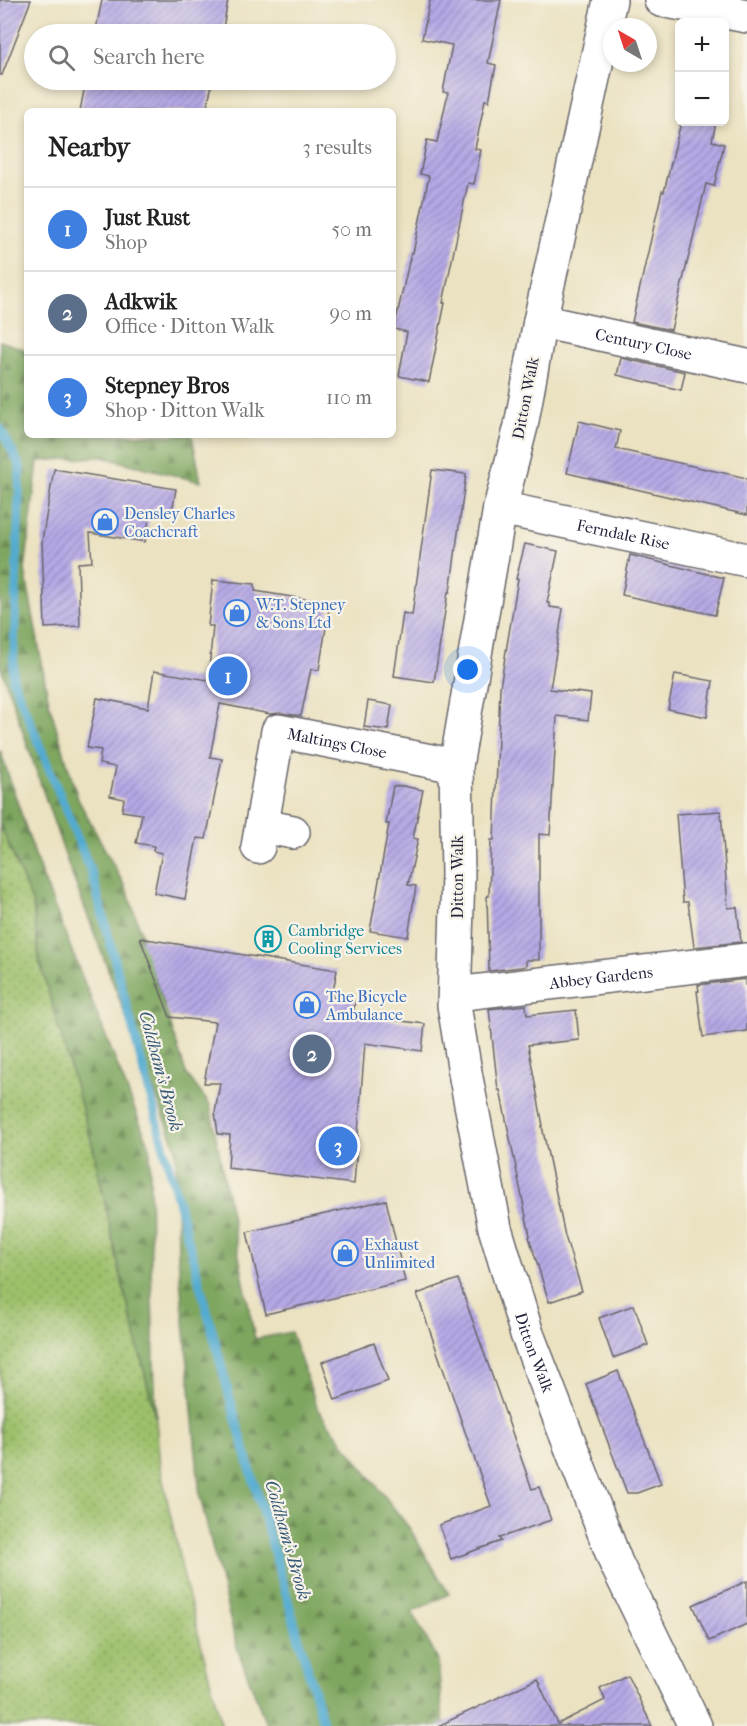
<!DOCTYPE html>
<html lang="en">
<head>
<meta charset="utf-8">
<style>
	body { margin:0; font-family:"IM FELL French Canon",serif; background:#f6f6f6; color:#222 }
	.controls { position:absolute; right:18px; top:18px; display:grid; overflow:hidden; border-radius:9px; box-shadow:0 3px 9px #0003 }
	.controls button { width:54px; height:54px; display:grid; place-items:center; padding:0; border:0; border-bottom:2px solid #e0e0e0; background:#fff; color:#222; font:30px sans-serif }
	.compass { position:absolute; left:603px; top:18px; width:54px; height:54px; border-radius:50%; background:#fff; box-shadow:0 3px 9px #0003; rotate:321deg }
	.you { position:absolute; left:468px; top:670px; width:21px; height:21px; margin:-15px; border:4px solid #fff; border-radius:50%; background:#1a73e8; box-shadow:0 0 0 9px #1a73e833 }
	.badge { display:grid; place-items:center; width:39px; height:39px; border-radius:50%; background:#b45309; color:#fff; font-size:20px; font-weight:700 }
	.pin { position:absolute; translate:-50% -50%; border:3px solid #fff; box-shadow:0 2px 6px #0006 }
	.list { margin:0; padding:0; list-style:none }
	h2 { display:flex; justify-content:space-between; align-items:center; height:78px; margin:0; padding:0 24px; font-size:26px }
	h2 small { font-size:20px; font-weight:400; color:#767676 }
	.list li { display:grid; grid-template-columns:39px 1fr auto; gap:18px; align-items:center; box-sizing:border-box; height:84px; padding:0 24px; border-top:2px solid #e0e0e0 }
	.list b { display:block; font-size:22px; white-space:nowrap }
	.list p { margin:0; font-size:20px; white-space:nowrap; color:#767676 }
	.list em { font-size:20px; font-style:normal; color:#767676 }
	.icon { flex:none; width:33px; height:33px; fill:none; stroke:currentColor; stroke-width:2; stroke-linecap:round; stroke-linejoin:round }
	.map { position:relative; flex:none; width:747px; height:1726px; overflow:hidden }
	.search { position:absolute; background:#fff; box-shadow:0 3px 9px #0003; left:24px; top:24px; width:372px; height:66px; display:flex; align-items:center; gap:15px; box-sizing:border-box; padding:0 21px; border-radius:33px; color:#767676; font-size:22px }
	.panel { position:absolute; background:#fff; box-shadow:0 3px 9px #0003; left:24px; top:108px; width:372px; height:330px; border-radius:9px }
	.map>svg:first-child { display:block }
	.grass { fill:url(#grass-dots); stroke:#607152; stroke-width:1.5 }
	.forest { fill:url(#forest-firs); stroke:#50644c; stroke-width:1.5 }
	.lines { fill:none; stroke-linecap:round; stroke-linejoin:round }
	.stream { stroke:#53abd0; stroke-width:9 }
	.building { fill:url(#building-hatch) }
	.minor-casing { stroke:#68656a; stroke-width:36 }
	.minor { stroke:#fff; stroke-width:33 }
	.labels { text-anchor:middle; stroke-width:4.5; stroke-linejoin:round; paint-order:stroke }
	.street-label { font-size:16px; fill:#22223b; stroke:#f7f3e8 }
	.shop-label { font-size:16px; fill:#366cbe; stroke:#f7f3e8; text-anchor:start }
	.culture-label { font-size:16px; fill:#0d838f; stroke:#f7f3e8; text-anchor:start }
	.water-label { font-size:18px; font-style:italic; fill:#365977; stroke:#f7f3e8 }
</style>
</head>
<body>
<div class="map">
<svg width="747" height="1726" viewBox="0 0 747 1726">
	<defs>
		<pattern id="grass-dots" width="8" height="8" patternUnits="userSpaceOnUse" patternTransform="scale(1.5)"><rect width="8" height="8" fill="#9dc06a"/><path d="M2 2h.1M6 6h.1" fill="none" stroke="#809c58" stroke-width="1.8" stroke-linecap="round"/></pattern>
		<pattern id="forest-firs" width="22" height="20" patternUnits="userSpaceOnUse" patternTransform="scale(1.5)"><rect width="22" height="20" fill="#7ea65e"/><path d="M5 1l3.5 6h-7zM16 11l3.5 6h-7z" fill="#67874f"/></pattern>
		<pattern id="building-hatch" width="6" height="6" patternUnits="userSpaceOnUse" patternTransform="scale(1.5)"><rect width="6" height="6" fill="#b6a9e6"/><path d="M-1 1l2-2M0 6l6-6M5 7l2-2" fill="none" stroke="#9489bc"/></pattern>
	</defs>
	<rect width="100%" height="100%" fill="#f7f3e8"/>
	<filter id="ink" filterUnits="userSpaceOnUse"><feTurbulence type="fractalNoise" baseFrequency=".0167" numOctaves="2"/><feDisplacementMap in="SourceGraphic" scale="12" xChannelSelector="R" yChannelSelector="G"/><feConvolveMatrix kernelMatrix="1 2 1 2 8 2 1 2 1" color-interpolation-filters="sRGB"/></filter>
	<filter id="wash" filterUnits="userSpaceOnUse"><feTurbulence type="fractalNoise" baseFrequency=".008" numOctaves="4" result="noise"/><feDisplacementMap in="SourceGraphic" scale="24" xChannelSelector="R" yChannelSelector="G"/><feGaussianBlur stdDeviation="1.35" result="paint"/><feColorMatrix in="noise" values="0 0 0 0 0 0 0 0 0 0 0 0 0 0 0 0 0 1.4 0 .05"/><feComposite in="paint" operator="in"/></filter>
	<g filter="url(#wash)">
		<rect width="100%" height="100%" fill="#ebe2c1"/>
		<polygon class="grass" points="0,824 33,904 39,959 93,1147 121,1277 156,1419 160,1466 184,1578 222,1726 0,1726"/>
		<g class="forest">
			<polygon points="0,341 27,350 27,435 192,435 201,482 102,457 38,461 25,570 49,703 78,799 128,892 186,1073 210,1105 255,1339 291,1332 318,1410 410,1529 449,1594 412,1612 438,1660 443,1721 446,1726 267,1726 238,1651 200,1497 178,1256 176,1148 68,864 0,665"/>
			<polygon points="0,750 40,870 150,1148 151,1266 156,1419 121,1277 93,1147 39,959 33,904 0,824"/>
		</g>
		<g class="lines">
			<polyline class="stream" points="0,428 20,466 13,680 92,874 231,1402 324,1726"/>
		</g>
		<g id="blocks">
			<g class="building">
				<polygon points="0,0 31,0 2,75 0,75"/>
				<polygon points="102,0 228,0 222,34 95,34"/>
				<polygon points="430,0 501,0 488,63 496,65 489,101 485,100 475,149 481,150 474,184 468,183 443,303 445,303 429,382 399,376 407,332 394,329 411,253 413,253 429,176 420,174 427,140 437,142 448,93 443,92 452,45 422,39"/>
				<polygon points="86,80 213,80 206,111 80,111"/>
				<polygon points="681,122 716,122 712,141 724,144 714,186 706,184 671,330 632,322 662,191 664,192"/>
				<polygon points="621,358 685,372 681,390 617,375"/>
				<polygon points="579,421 620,431 616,449 747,478 747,515 567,473"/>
				<polygon points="54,469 176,489 172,512 151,509 145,542 90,533 92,562 78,563 80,626 45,628 42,541"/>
				<polygon points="432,470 466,474 450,592 448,592 434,682 394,676 403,613 412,615"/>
				<polygon points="525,544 558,551 547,603 550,603 550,607 563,609 550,689 591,694 588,720 557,716 550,835 539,834 539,960 526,960 526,966 521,967 489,971 487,896 489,896 491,840 494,840 500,687 518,579 516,579"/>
				<polygon points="630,555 724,578 715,615 622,595"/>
				<polygon points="213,580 255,584 255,591 330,603 319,670 311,669 301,716 281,713 270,714 220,704 210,757 222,759 206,839 197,838 185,899 154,893 162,853 153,851 154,846 136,843 142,814 122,811 124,799 110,796 116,767 99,764 101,750 87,748 97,698 148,708 154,671 208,680 213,626 208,626"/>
				<polygon points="675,674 713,681 707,717 668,709"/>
				<polygon points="368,701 392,705 388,730 364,727"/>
				<polygon points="393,786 403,786 423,790 413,838 418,839 408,885 416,886 408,937 370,931 389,824 386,824"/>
				<polygon points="721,811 728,908 737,907 741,942 694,947 688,902 683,902 676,814"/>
				<polygon points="140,938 337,970 332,997 355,1001 353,1015 425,1024 422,1051 365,1043 354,1184 228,1168 230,1135 218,1134 215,1112 220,1083 204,1083 215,1022 170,1017"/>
				<polygon points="745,979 745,985 747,985 747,1031 703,1037 697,991 699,991 698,985"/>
				<polygon points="526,1005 527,1015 576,1010 579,1040 528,1045 543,1126 542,1126 553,1179 565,1236 582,1291 549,1302 529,1237 530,1236 500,1090 498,1090 489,1009"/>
				<polygon points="386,1200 405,1281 266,1314 247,1232"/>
				<polygon points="458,1279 532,1489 539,1487 551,1520 499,1538 501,1541 451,1559 439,1525 491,1506 417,1294"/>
				<polygon points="634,1305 648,1345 613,1358 599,1318"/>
				<polygon points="374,1343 388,1381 335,1400 322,1362"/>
				<polygon points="618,1371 661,1484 637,1493 627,1493 586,1384"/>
				<polygon points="747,1581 747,1624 709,1641 693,1605"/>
				<polygon points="627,1674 652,1726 438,1726 537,1679 558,1724 605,1700 600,1688"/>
			</g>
		</g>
	</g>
	<g filter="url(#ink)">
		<use href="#blocks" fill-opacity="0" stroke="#68656a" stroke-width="1.5"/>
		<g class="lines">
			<defs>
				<g id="minor">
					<path id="s1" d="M610 0 540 321 521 426 500 508 456 766 458 874 454 1005 466 1078 495 1228 527 1334 616 1563 695 1726"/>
					<polyline points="661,0 747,16"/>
					<path id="s2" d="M540 321 747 366"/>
					<path id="s3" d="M500 508 747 560"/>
					<polyline points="262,826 293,832"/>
					<path id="s4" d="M258 847 278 731 456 766"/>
					<path id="s5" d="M455 994 747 960"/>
				</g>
			</defs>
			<use href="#minor" class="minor-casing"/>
			<use href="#minor" class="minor"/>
		</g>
	</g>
	<defs>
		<symbol id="shop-ring" viewBox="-11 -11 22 22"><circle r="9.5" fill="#f7f3e8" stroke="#3f7fe0" stroke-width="1.5"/><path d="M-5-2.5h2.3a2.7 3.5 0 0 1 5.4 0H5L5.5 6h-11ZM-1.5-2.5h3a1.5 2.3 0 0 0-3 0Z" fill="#3f7fe0"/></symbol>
		<symbol id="building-ring" viewBox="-11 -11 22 22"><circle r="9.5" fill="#f7f3e8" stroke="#0f9aa8" stroke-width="1.5"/><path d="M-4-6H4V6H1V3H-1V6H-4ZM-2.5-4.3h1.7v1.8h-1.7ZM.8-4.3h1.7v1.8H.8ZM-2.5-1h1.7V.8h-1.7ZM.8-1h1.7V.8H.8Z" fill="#0f9aa8"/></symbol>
	</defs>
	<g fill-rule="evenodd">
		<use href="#shop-ring" x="90" y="507" width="30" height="30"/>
		<use href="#shop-ring" x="222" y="598" width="30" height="30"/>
		<use href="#building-ring" x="253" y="924" width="30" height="30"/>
		<use href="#shop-ring" x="292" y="990" width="30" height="30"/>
		<use href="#shop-ring" x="330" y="1238" width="30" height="30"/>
	</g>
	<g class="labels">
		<g class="street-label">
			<text dy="6" stroke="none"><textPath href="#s2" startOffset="106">Century Close</textPath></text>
			<text transform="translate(525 398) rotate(-79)" y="6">Ditton Walk</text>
			<text dy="6" stroke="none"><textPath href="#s3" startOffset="126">Ferndale Rise</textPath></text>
			<text dy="6" stroke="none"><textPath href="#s4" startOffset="178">Maltings Close</textPath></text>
			<text transform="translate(457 877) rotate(-90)" y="6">Ditton Walk</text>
			<text dy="6" stroke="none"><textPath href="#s5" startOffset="147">Abbey Gardens</textPath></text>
			<text dy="6" stroke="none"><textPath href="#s1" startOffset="1378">Ditton Walk</textPath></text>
		</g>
		<g class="shop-label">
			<text x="124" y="519">Densley Charles<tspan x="124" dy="18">Coachcraft</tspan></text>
			<text x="256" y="610">W.T. Stepney<tspan x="256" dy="18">&amp; Sons Ltd</tspan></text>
			<text x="326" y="1002">The Bicycle<tspan x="326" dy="18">Ambulance</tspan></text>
			<text x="364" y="1250">Exhaust<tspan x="364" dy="18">Unlimited</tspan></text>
		</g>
		<g class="culture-label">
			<text x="288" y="936">Cambridge<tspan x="288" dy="18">Cooling Services</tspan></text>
		</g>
		<g class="water-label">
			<text transform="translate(161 1071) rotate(75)" y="6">Coldham's Brook</text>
			<text transform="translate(288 1540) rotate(74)" y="6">Coldham's Brook</text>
		</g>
	</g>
</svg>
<div class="controls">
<button>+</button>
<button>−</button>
</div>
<svg class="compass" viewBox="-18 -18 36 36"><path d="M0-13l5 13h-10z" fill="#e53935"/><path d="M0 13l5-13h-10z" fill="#767676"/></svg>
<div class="you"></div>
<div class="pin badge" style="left:228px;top:676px;background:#3f7fe0">1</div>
<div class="pin badge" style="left:312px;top:1054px;background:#5c6f8a">2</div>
<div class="pin badge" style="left:338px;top:1146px;background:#3f7fe0">3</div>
<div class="search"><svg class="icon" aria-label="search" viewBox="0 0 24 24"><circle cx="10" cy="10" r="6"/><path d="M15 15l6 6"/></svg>Search here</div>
<section class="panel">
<h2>Nearby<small>3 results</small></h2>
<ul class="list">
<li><span class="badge" style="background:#3f7fe0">1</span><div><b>Just Rust</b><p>Shop</p></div><em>50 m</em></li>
<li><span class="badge" style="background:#5c6f8a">2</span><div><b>Adkwik</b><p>Office · Ditton Walk</p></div><em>90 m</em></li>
<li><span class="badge" style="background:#3f7fe0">3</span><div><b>Stepney Bros</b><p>Shop · Ditton Walk</p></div><em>110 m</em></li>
</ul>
</section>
</div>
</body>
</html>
